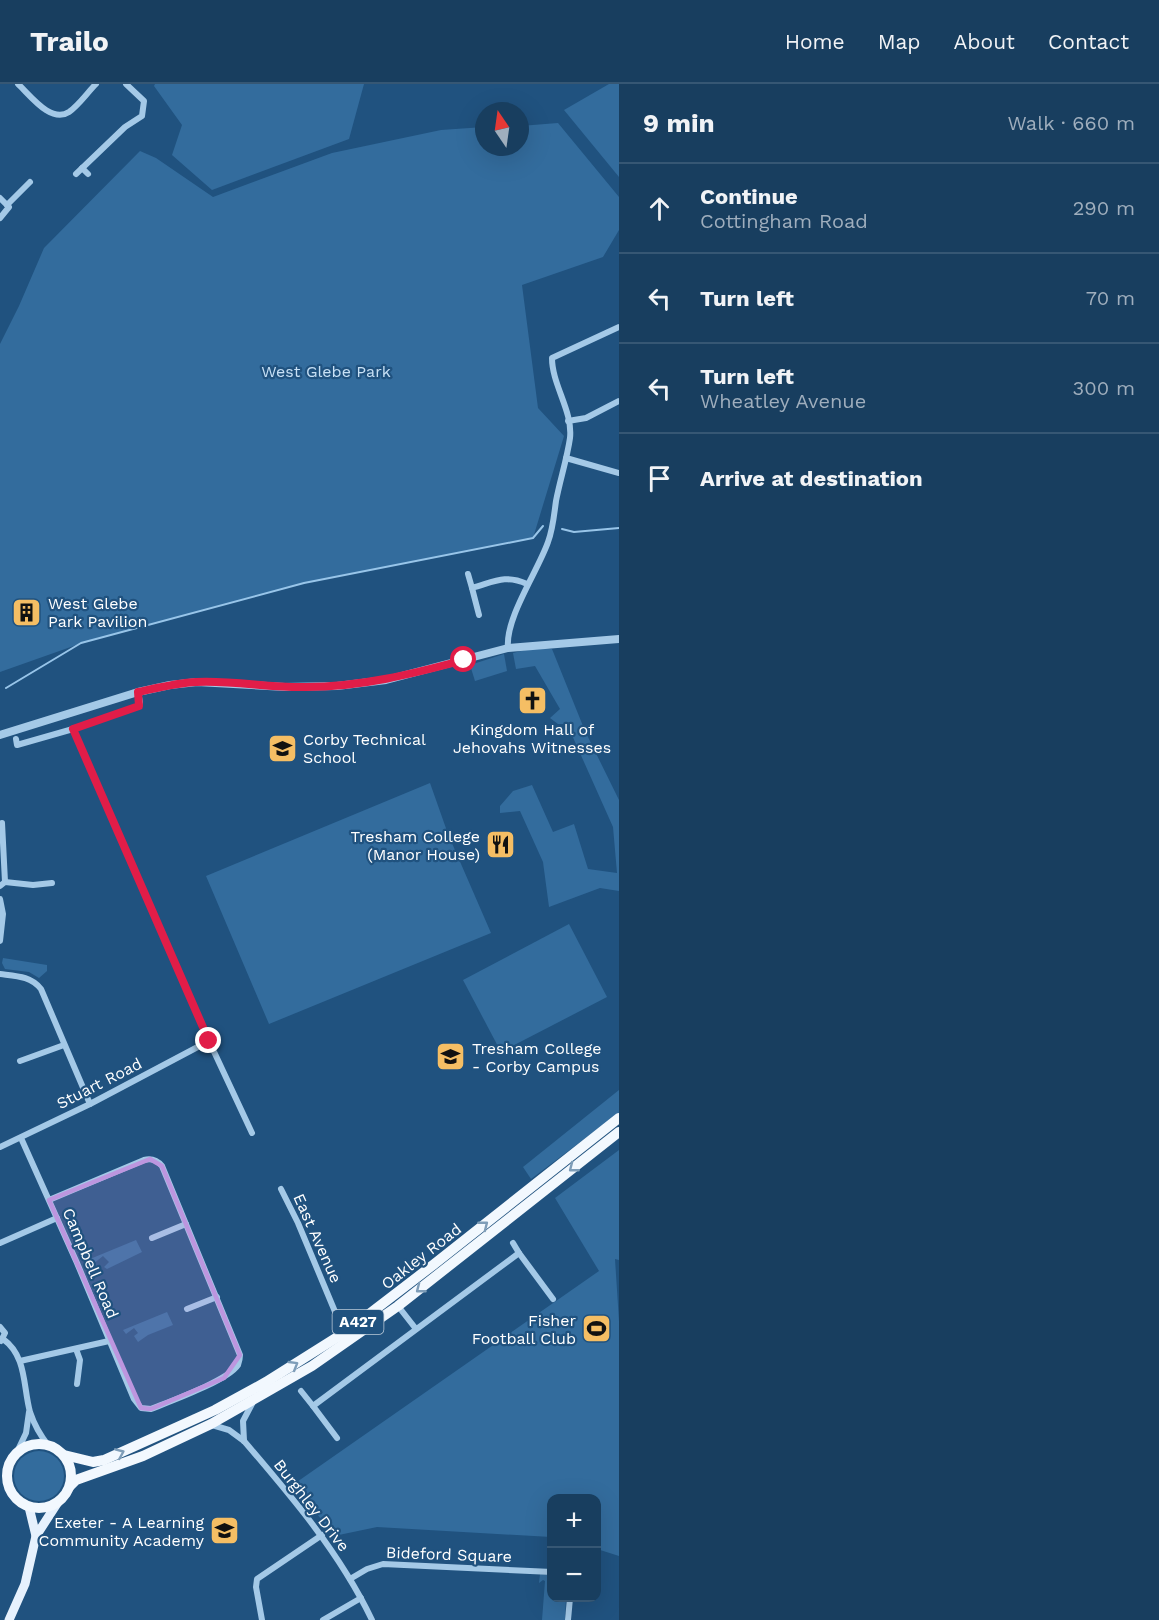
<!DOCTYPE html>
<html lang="en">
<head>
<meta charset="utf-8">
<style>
	body { margin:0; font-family:"Work Sans",sans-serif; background:#254968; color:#f1f3f6 }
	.controls { position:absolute; right:18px; bottom:18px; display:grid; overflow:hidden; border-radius:12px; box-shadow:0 6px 24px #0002 }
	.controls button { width:54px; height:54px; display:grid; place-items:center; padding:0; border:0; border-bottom:2px solid #365774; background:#183e5f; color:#f1f3f6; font:30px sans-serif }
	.compass { position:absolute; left:475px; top:18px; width:54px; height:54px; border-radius:50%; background:#183e5f; box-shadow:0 6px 24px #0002; rotate:347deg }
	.stop { position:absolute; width:18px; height:18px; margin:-14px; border:4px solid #e11d48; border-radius:50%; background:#fff }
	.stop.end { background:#e11d48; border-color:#fff; box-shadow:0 2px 6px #0008 }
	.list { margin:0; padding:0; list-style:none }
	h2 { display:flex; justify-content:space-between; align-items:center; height:78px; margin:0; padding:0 24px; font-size:26px }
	h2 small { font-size:20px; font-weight:400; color:#9faebd }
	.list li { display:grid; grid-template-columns:39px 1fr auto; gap:18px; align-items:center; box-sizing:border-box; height:90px; padding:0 24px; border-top:2px solid #365774 }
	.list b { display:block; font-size:22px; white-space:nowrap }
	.list p { margin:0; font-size:20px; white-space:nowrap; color:#9faebd }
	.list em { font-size:20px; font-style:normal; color:#9faebd }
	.icon { flex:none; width:33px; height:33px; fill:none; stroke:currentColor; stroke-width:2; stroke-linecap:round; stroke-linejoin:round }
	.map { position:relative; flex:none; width:619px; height:1536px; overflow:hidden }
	header { display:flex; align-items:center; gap:36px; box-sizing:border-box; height:84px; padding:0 30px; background:#183e5f; border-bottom:2px solid #365774 }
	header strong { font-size:28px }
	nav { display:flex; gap:33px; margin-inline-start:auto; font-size:21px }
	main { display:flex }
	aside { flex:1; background:#183e5f }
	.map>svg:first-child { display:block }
	.green { fill:#336c9d }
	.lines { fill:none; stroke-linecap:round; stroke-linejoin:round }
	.stream { stroke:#98c5e9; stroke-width:2 }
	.minor { stroke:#a4c9e7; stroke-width:6 }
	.tertiary { stroke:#a4c9e7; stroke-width:8 }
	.primary { stroke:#e6f1fd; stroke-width:9 }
	.trunk { stroke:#f2f8fe; stroke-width:10 }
	.oneway { stroke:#7e9db8 }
	.route { stroke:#e11d48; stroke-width:8 }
	.marked { fill:#bd96df; fill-opacity:0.2; stroke:#bd96df; stroke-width:4.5; stroke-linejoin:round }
	.labels { text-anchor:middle; stroke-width:4.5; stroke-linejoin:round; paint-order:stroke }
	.shield { fill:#20527f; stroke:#bccbd9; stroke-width:1.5 }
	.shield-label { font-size:15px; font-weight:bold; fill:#fff }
	.park-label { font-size:16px; fill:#c8e1f6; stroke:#20527f }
	.poi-label { font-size:16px; fill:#fff; stroke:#20527f; text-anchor:start }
	.street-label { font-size:16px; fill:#fff; stroke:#20527f }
</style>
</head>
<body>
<header>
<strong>Trailo</strong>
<nav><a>Home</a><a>Map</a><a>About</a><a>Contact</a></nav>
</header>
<main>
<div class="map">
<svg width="619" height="1536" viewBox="0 0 619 1536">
	<rect width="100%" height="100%" fill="#20527f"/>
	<g class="green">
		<polygon points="155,0 364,0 349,55 212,106 172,71 182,41 154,2"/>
		<polygon points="609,0 619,0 619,93 564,26"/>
		<polygon points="558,39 619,113 619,146 603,173 522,201 538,324 564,352 533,454 304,499 82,559 0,588 0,260 19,222 44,164 140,67 156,74 213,113 332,69 441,46 484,43 484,63 520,63 520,42"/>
		<polygon points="533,564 552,565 585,647 619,716 619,807 600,804 549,823 543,778 520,727 500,729 500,722 513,707 532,701 553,748 574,740 588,785 617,789 613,743 567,640 558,640 550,634 560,625 535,582 516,585 513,569"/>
		<polygon points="504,570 507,587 475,597 470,581"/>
		<polygon points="430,699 448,750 491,849 269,940 206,792"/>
		<polygon points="569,840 607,913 501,968 463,896"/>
		<polygon points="3,874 47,881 47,887 39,894 29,888 5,885 2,879"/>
		<polygon points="619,1006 619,1029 531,1095 523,1083"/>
		<polygon points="619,1066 619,1176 615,1175 619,1237 619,1472 597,1465 596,1414 552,1414 551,1453 377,1443 334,1452 294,1400 599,1187 555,1114"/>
		<polygon points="136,1156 142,1168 107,1185 104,1183 109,1178 103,1172 93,1180 90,1175"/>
		<polygon points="167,1228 173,1241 148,1251 138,1258 134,1252 138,1249 134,1244 126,1250 123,1246"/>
		<circle cx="39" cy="1392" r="25"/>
		<polygon points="540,1490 551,1491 552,1514 566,1514 565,1536 542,1536 545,1497 543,1496 539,1499"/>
	</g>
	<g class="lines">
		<g class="stream">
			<polyline points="562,445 574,448 619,444"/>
			<polyline points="6,604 81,559 304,499 533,454 543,442"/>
		</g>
		<g class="minor">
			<path d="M18 0C30 11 51 40 69 28 79 21 87 9 96 0"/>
			<polyline points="82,84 88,90"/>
			<polyline points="76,90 125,43 142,32 144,17 126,0"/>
			<polyline points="0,114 9,123 0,134"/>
			<polyline points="7,121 30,98"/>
			<polyline points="568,337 586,334 619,317"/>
			<polyline points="566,374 619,389"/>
			<polyline points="468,490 472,504"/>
			<path d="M479 531 472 504C494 498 505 490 527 500"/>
			<path d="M508 564C505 534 538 487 548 458 553 445 554 431 556 417 560 396 567 375 570 354 573 327 552 301 552 274L619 243"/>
			<polyline points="73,645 209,957 252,1049"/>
			<polyline points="16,655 17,661 73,645 139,622 140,618 138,608"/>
			<polyline points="5,798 33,801 52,799"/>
			<polyline points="0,802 5,798 2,739"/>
			<polyline points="0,815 3,830 0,857"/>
			<path d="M0 890C16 892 31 892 41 905L90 1020"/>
			<polyline points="20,977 64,961"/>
			<path d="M21 1054 77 1179 134 1315 141 1324 151 1325C171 1317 227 1297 238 1281 239 1278 240 1274 240 1271L162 1082C157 1076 152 1074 144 1076L49 1116"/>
			<polyline points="0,1063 90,1020 209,957"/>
			<polyline points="281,1105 298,1139 336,1230 347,1247"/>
			<polyline points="152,1154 186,1140"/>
			<polyline points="0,1159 57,1134"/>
			<polyline points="513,1159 519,1169"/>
			<polyline points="398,1222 416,1245"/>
			<polyline points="187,1225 217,1213"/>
			<polyline points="0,1243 5,1249 1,1257"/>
			<path d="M3 1255C27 1272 23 1303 30 1328 34 1340 40 1351 48 1361"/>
			<polyline points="76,1265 80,1276 77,1300"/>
			<polyline points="20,1277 109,1257"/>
			<polyline points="301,1307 313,1322"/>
			<path d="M212 1341 229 1346 244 1357C292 1413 340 1469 372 1536"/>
			<polyline points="337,1354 313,1322 519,1169 553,1215"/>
			<polyline points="244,1357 243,1337 253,1318"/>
			<polyline points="16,1370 26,1349 29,1328"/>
			<polyline points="350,1495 367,1485 383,1480 552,1488"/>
			<polyline points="262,1536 256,1503 257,1495 322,1451"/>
			<polyline points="323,1536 361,1514"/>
			<polyline points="568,1536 570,1514"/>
		</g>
		<polyline class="tertiary" points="0,651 138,608 170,601 197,598 285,603 337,602 386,596 508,564 619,555"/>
		<g class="primary">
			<polyline points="29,1423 36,1452"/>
			<polyline points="9,1536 25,1500 36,1452 58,1418"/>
		</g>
		<g class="trunk">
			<circle cx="39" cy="1392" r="32"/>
			<polyline points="64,1371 93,1378 104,1376 215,1326 266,1298 347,1247 433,1181 619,1034"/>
			<polyline points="70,1402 76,1396 143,1372 211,1340 312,1282 398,1222 619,1048"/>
		</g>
	</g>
	<defs><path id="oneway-chevron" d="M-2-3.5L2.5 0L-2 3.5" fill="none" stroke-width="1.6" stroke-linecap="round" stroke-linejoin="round" transform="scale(1.5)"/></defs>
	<g class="oneway">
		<use href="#oneway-chevron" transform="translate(573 1084) rotate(142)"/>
		<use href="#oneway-chevron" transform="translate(484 1141) rotate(-38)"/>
		<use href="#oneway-chevron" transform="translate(420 1205) rotate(142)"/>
		<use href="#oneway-chevron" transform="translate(294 1281) rotate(-31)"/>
		<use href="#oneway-chevron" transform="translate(120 1369) rotate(-23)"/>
	</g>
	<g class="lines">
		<path class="route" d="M209 957 73 645 139 622 138 608C157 604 176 599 196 598 233 596 270 604 306 603 361 603 412 590 464 576"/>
	</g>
	<path class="marked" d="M150 1075 162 1082 240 1271 224 1294 151 1325 141 1324 49 1116Z"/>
	<defs>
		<symbol id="building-square" viewBox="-11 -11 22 22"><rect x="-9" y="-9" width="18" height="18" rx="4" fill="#f5be64" stroke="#20527f"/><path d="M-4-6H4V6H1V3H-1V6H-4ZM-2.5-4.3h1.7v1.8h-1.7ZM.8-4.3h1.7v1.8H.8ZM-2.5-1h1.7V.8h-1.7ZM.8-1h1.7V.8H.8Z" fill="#111"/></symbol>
		<symbol id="church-square" viewBox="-11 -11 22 22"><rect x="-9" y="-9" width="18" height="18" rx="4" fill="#f5be64" stroke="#20527f"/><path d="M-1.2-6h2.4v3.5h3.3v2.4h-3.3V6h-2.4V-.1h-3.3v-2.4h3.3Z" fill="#111"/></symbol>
		<symbol id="school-square" viewBox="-11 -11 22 22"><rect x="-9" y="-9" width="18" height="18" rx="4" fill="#f5be64" stroke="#20527f"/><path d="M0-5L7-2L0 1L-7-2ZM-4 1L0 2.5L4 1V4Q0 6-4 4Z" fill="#111"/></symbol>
		<symbol id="restaurant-square" viewBox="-11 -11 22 22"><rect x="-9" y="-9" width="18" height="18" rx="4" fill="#f5be64" stroke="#20527f"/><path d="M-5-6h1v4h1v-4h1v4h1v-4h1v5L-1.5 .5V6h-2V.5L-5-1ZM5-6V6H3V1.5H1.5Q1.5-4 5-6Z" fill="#111"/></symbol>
		<symbol id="university-square" viewBox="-11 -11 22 22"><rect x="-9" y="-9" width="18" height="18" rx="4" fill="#f5be64" stroke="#20527f"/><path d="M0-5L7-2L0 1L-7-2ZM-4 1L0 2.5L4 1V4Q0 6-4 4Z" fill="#111"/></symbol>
		<symbol id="stadium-square" viewBox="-11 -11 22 22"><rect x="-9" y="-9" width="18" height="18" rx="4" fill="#f5be64" stroke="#20527f"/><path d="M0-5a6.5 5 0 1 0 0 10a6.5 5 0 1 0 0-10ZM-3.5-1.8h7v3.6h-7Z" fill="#111"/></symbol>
	</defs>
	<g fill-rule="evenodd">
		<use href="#building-square" x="10" y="512" width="33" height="33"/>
		<use href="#church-square" x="516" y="600" width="33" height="33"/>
		<use href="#school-square" x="266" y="648" width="33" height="33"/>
		<use href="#restaurant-square" x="484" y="744" width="33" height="33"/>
		<use href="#university-square" x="434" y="956" width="33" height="33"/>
		<use href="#stadium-square" x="580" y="1228" width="33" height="33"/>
		<use href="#school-square" x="208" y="1430" width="33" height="33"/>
	</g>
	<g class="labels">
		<rect class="shield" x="332.5" y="1226" width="51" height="24" rx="4.5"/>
		<g class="shield-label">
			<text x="358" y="1243">A427</text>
		</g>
		<g class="park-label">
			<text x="326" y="293">West Glebe Park</text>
		</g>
		<g class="poi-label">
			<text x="48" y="525">West Glebe<tspan x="48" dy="18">Park Pavilion</tspan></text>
			<text x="532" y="651" text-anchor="middle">Kingdom Hall of<tspan x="532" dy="18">Jehovahs Witnesses</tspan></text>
			<text x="303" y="661">Corby Technical<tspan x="303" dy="18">School</tspan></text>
			<text x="480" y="758" text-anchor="end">Tresham College<tspan x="480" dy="18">(Manor House)</tspan></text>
			<text x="472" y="970">Tresham College<tspan x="472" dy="18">- Corby Campus</tspan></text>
			<text x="576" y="1242" text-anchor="end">Fisher<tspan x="576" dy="18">Football Club</tspan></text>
			<text x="204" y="1444" text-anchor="end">Exeter - A Learning<tspan x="204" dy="18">Community Academy</tspan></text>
		</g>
		<g class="street-label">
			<text transform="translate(99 999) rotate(-27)" y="6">Stuart Road</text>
			<text transform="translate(318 1154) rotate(66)" y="6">East Avenue</text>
			<text transform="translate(421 1172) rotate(-38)" y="6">Oakley Road</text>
			<text transform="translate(91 1179) rotate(67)" y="6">Campbell Road</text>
			<text transform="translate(312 1421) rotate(52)" y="6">Burghley Drive</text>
			<text transform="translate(449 1470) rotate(2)" y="6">Bideford Square</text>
		</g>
	</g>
</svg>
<div class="controls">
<button>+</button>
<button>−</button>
</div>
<svg class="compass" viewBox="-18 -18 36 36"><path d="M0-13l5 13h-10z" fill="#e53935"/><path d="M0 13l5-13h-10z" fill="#9faebd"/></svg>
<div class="stop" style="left:464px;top:576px"></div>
<div class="stop end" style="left:209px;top:957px"></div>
</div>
<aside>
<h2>9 min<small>Walk · 660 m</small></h2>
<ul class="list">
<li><svg class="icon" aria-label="ahead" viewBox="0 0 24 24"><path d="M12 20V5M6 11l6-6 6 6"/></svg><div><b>Continue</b><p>Cottingham Road</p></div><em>290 m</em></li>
<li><svg class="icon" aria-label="left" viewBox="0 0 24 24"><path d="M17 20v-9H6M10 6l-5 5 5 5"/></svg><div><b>Turn left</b></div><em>70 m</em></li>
<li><svg class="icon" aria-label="left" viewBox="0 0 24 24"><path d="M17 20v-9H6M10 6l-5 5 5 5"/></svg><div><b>Turn left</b><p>Wheatley Avenue</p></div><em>300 m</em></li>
<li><svg class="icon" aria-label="arrive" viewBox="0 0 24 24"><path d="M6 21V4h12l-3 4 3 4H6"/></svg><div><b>Arrive at destination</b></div></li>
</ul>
</aside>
</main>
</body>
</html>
